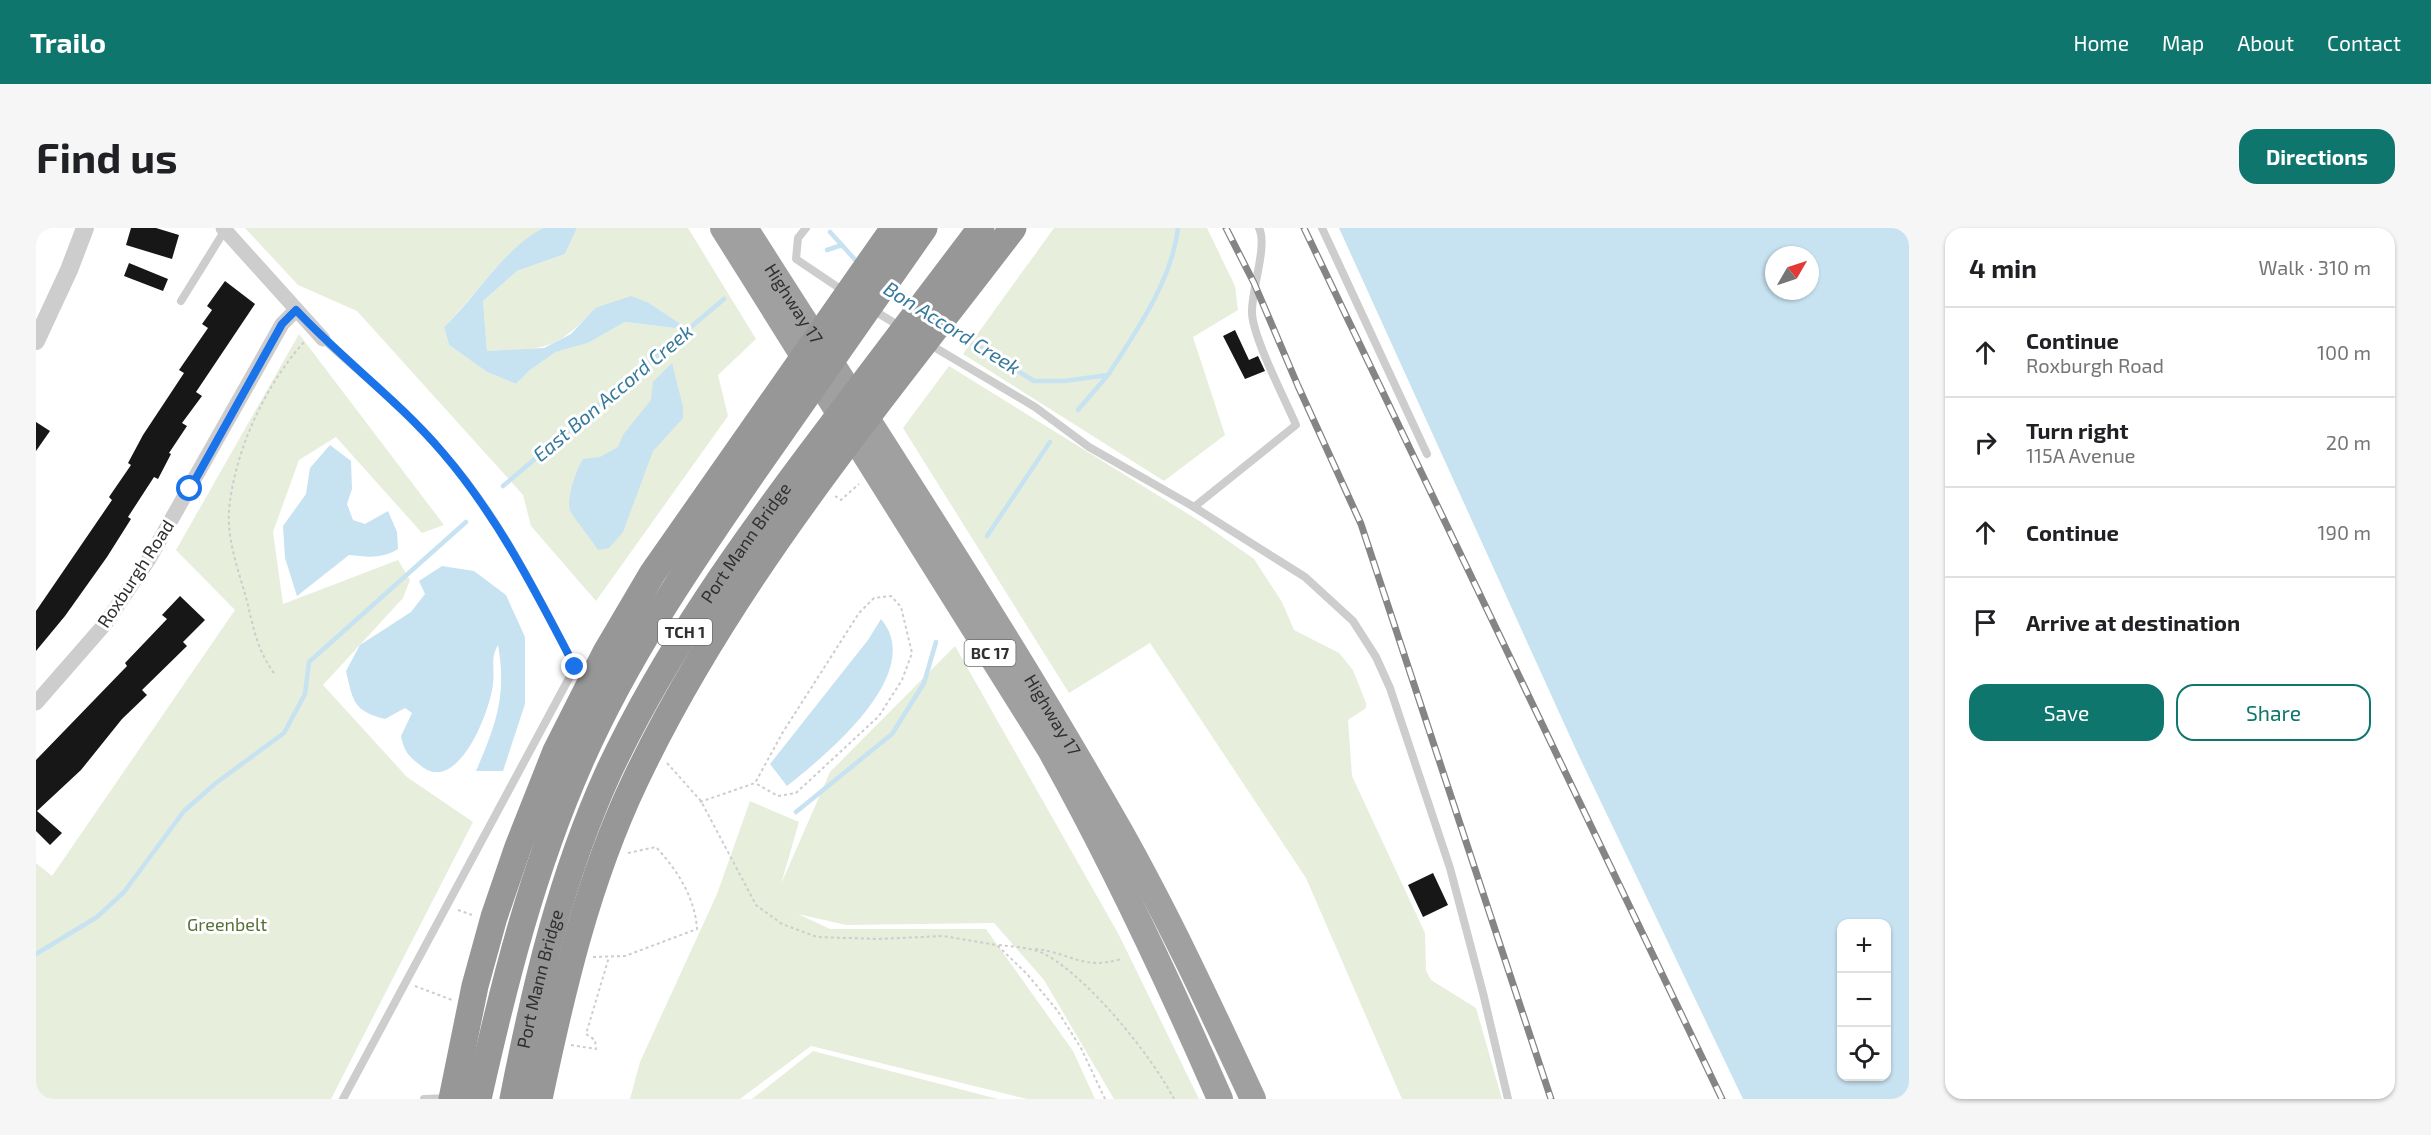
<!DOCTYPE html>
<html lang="en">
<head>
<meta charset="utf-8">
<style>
	body { margin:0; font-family:"Exo 2",sans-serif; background:#f6f6f6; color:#202124 }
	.controls { position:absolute; right:18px; bottom:18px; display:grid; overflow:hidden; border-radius:12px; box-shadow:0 2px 4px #0004 }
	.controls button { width:54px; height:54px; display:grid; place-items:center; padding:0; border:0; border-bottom:2px solid #e0e0e0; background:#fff; color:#202124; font:30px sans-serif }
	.compass { position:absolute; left:1729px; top:18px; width:54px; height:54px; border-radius:50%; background:#fff; box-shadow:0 2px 4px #0004; rotate:51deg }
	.stop { position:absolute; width:18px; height:18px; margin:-14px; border:4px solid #1a73e8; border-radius:50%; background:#fff }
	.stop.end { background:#1a73e8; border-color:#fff; box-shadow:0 2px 6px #0008 }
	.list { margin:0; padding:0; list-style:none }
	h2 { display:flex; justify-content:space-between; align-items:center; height:78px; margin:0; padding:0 24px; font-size:26px }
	h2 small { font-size:20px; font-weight:400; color:#757577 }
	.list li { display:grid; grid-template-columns:39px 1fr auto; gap:18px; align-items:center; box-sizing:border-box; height:90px; padding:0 24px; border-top:2px solid #e0e0e0 }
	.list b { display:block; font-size:22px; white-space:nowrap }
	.list p { margin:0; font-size:20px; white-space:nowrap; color:#757577 }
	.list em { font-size:20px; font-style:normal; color:#757577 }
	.actions { display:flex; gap:12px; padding:18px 24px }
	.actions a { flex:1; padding:14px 0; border:2px solid #0f766e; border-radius:18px; text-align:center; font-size:21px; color:#0f766e }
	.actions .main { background:#0f766e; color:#fff }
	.icon { flex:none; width:33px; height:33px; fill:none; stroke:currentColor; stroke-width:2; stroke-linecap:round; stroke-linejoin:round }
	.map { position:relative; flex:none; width:1873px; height:871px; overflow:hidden; border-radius:18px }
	header { display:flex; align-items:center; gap:36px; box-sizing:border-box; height:84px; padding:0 30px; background:#0f766e; color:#fff }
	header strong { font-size:28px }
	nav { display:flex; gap:33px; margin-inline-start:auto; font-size:21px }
	.intro { display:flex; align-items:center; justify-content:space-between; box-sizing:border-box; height:144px; padding:0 36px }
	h1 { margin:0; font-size:42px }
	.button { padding:15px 27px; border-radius:18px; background:#0f766e; color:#fff; font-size:21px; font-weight:700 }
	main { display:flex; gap:36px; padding:0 36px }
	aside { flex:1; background:#fff; border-radius:18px; box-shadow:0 2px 4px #0004 }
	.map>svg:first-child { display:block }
	.green { fill:#e7eedc }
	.water { fill:#c7e2f0; fill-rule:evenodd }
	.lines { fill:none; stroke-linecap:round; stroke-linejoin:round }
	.stream { stroke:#c7e2f0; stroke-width:4.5 }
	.building { fill:#171717 }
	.path { stroke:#cdcdcd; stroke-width:2; stroke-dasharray:3 3; stroke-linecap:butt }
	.service { stroke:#cdcdcd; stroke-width:8 }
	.minor { stroke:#cdcdcd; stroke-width:15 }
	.tertiary { stroke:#cdcdcd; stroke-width:18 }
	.trunk { stroke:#a0a0a0; stroke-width:26 }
	.rail-casing { stroke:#858585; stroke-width:7 }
	.rail { stroke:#fff; stroke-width:4.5; stroke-dasharray:14; stroke-linecap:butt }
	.motorway-bridge { stroke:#979797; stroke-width:27 }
	.route { stroke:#1a73e8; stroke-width:8 }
	.labels { text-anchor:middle; stroke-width:6; stroke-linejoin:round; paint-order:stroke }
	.shield { fill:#fff; stroke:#6e6e6e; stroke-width:1.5 }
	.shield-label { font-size:16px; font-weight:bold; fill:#303030 }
	.street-label { font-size:18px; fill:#303030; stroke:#fff }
	.park-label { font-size:18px; fill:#567138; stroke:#fff }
	.water-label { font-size:20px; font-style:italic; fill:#35799b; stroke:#fff }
</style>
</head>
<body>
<header>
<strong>Trailo</strong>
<nav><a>Home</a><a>Map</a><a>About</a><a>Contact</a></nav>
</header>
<div class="intro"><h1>Find us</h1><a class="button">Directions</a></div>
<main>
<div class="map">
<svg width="1873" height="871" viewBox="0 0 1873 871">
	<rect width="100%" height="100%" fill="#fff"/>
	<g class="green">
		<path d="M209 0H507C465 24 441 67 408 99L413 117 451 144 480 156 494 142 520 124 552 115 589 94 638 100 648 98 613 75 559 80C519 124 508 121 451 123L447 73 481 43 529 26 541 0H652L720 111 682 147 692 188 560 373 495 298 487 267 321 83 262 57Z"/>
		<polygon points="1018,0 1171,0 1199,58 1202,82 1157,109 1189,207 1128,253 927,126"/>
		<polygon points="263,106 408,297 386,305 300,209 263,232 237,304 247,376 362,332 374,352 367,370 287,457 371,549 437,594 295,871 0,871 0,635 16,648 199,382 140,322"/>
		<polygon points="913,138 1165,294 1218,331 1246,374 1258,402 1303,425 1317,442 1330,475 1330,480 1312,492 1316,548 1389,705 1390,742 1395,752 1440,780 1466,871 1366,871 1270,650 1114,415 1033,465 867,200"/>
		<polygon points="919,418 1083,707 1163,871 1078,871 1008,752 958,695 810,697 762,686 794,701 950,701 1037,823 1059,871 991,871 775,818 704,871 594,871 604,834 681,666 714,573 763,594 745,656 794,544"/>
		<polygon points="777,823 962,871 716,871"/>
	</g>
	<g class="water">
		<path d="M507 0H541L529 26 481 43 447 73 451 123 508 120 535 106 559 80 595 68 613 75 648 98 638 100 589 94 552 115 520 124 494 142 480 156 451 144 413 117 408 99C442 67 465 23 507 0Z"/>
		<path d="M1303 0H1873V871H1707L1542 526ZM1738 27H1774V63H1738ZM1806 696H1850V848H1806Z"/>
		<path d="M636 135 647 179V190L617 223 587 304 573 320 562 322C556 312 536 288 534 282 530 271 541 240 547 231L564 229 582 219 587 207 615 172 617 154Z"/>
		<path d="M294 217 315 233 316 261 311 276 317 292 329 296 352 283 361 304 362 321C346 331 331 329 313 327L261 368 249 330 247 298 270 266 274 240Z"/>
		<path d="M406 338 438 343 470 367 489 409V476L467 543H440C460 496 471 468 462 417 454 430 459 441 457 456 454 484 421 569 384 537 372 528 368 523 365 508L376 485 369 480 349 491C317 483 317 473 310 443L324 417 375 384 389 366 383 353Z"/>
		<path d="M845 391C891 445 790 527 751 558L734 536 832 412Z"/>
	</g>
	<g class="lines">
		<g class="stream">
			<polyline points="794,4 823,36"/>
			<polyline points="791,22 806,17"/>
			<polyline points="855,62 875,76"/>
			<path d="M912 100 998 153H1028L1072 147C1100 103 1136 53 1142 0"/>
			<polyline points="1042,182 1072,147"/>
			<polyline points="467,258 688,71"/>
			<polyline points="951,308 1014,214"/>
			<polyline points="760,584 856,506 888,455 900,414"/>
			<polyline points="0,726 61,689 88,664 148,583 180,555 248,505 269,466 273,434 430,294"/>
		</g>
	</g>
	<g class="building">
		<polygon points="95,0 120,0 143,7 136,31 90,17"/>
		<polygon points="93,35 132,51 127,63 88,48"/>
		<polygon points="189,53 219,76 160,164 166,168 146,195 151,198 133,225 135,226 122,251 118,249 92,289 95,291 71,329 29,388 0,423 0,383 76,272 73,269 95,237 92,235 107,207 148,145 143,142 172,100 166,96 176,82 171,78"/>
		<polygon points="1199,102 1213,132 1222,128 1229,143 1209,151 1187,108"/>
		<polygon points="0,194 14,203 0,223"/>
		<polygon points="144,368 169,392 147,414 151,418 106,462 111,467 86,491 45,542 1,583 26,605 14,617 0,603 0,532 91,438 89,435 131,391 126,387"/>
		<polygon points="1397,645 1412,677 1387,689 1372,657"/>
	</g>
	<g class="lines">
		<g class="path">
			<polyline points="799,268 805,272 823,256"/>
			<path d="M238 445C222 424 217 399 211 373 203 344 191 313 193 283 198 224 229 157 269 113"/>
			<polyline points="631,535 665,573 720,677 746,696 781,709 843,711 907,708 961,717 991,746 1021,782 1045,820 1069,871"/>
			<polyline points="664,574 719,555 747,504 823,385 838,370 855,368 865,379 876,425 866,452 843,488 760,565 742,568 719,555"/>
			<polyline points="422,682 436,687"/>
			<path d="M963 717C979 719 997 719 1012 728 1054 752 1116 828 1138 871"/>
			<path d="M999 721C1034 724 1046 743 1085 731"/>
			<path d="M557 729 589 728 661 701C659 669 641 642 620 619L592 625"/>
			<polyline points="379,758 416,772"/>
			<polyline points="535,817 560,821 559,812 550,806 573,729"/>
		</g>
		<g class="service">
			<polyline points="770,0 762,10 760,31 809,64"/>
			<polyline points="1286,0 1391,226"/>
			<polyline points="145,73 189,2"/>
			<polyline points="837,82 865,99"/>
			<path d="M287 111C328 148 371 183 407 225 462 287 501 366 539 439L307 871"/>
			<polyline points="893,116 999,179 1053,219 1158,279 1269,349 1317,393 1340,429 1354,460 1414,640 1447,765 1472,871"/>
			<path d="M1158 279 1260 197C1249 171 1217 110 1216 85 1215 62 1232 18 1223 0"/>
			<polyline points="388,871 413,870"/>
		</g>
		<g class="minor">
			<polyline points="187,0 287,111"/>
			<polyline points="0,475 69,396 113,331 246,96 260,82"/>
		</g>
		<polyline class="tertiary" points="0,113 33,42 49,0"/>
		<g class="trunk">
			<path d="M687 0 1013 520C1077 634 1132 752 1184 871"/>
			<path id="s1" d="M709 0C836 200 967 397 1084 603 1133 690 1175 781 1217 871"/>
		</g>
		<defs>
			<g id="rail">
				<polyline points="1190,0 1218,55 1262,158 1325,296 1515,871"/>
				<polyline points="1268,0 1686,871"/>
			</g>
		</defs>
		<use href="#rail" class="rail-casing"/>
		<use href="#rail" class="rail"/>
		<g class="motorway-bridge">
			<polyline points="416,871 439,758 458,689 482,619 520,523 570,424 616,346 858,0"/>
			<path d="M442 871C468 755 496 643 544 534 590 429 655 334 720 240 776 160 832 80 888 0"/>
			<path id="s2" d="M477 871C499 759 525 648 573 543 630 422 707 315 787 209 840 139 892 70 945 0"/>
			<path d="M503 871C526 762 551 654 599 553 695 350 842 177 977 0"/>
		</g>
	</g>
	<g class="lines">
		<path class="route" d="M154 261 246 96 260 82C307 132 363 173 407 225 462 289 501 366 539 439"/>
	</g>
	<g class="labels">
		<g class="shield">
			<rect x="622" y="391" width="54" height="26" rx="4.5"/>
			<rect x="928.5" y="412" width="51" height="26" rx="4.5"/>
		</g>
		<g class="shield-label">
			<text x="649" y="410">TCH 1</text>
			<text x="954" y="431">BC 17</text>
		</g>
		<g class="street-label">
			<text dy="6" stroke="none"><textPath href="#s1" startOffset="90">Highway 17</textPath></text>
			<text dy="6" stroke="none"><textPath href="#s2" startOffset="609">Port Mann Bridge</textPath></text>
			<text transform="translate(100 346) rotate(-57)" y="6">Roxburgh Road</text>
			<text dy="6" stroke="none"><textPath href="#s1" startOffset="576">Highway 17</textPath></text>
			<text dy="6" stroke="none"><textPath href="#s2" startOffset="123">Port Mann Bridge</textPath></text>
		</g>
		<g class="park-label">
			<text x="191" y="703">Greenbelt</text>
		</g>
		<g class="water-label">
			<text transform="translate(916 100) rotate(32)" y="7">Bon Accord Creek</text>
			<text transform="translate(577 165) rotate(-40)" y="7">East Bon Accord Creek</text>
		</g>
	</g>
</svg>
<div class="controls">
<button>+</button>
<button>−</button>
<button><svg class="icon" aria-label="locate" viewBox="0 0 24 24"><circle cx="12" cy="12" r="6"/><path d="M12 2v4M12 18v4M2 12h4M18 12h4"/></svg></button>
</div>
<svg class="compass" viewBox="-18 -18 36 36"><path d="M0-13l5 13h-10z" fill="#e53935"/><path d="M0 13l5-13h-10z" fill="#757577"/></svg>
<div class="stop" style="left:154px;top:261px"></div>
<div class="stop end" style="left:539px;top:439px"></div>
</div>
<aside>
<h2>4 min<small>Walk · 310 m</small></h2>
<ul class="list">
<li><svg class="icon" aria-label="ahead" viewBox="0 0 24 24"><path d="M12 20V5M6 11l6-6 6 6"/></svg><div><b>Continue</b><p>Roxburgh Road</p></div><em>100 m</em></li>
<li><svg class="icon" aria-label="right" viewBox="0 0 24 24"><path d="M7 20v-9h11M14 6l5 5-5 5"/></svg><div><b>Turn right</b><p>115A Avenue</p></div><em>20 m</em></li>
<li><svg class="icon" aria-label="ahead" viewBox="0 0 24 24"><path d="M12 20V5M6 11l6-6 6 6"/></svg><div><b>Continue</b></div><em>190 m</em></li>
<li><svg class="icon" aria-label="arrive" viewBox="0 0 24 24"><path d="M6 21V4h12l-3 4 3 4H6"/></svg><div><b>Arrive at destination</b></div></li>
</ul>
<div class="actions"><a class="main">Save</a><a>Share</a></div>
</aside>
</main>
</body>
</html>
